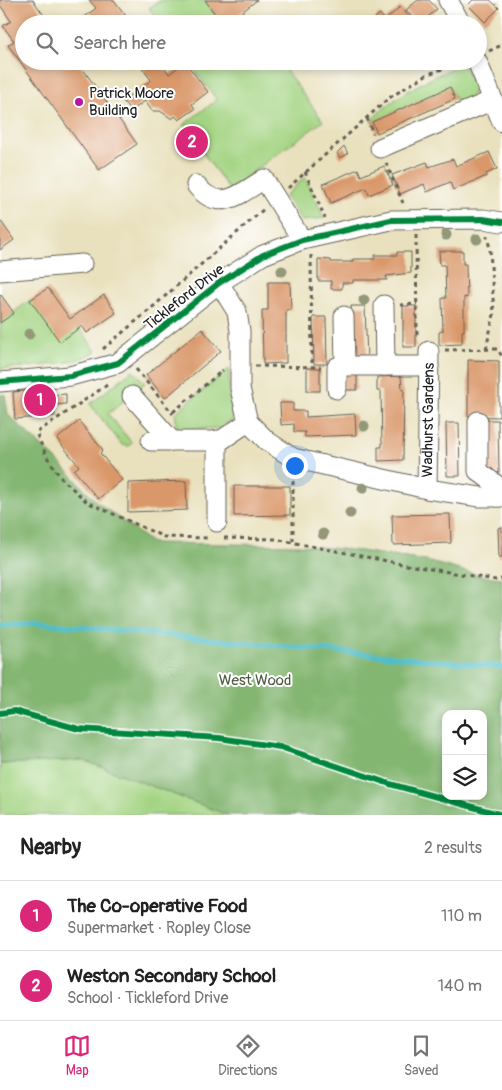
<!DOCTYPE html>
<html lang="en">
<head>
<meta charset="utf-8">
<style>
	body { margin:0; font-family:Pangolin,sans-serif; background:#f2f2f2; color:#222 }
	.controls { position:absolute; right:15px; bottom:15px; display:grid; overflow:hidden; border-radius:10px; box-shadow:0 2px 8px #0003 }
	.controls button { width:45px; height:45px; display:grid; place-items:center; padding:0; border:0; border-bottom:1px solid #e0e0e0; background:#fff; color:#222; font:25px sans-serif }
	.you { position:absolute; left:294px; top:465px; width:18px; height:18px; margin:-12px; border:4px solid #fff; border-radius:50%; background:#1a73e8; box-shadow:0 0 0 8px #1a73e833 }
	.badge { display:grid; place-items:center; width:32px; height:32px; border-radius:50%; background:#db2777; color:#fff; font-size:16px; font-weight:700 }
	.pin { position:absolute; translate:-50% -50%; border:2px solid #fff; box-shadow:0 1px 5px #0006 }
	.list { margin:0; padding:0; list-style:none }
	h2 { display:flex; justify-content:space-between; align-items:center; height:65px; margin:0; padding:0 20px; font-size:21px }
	h2 small { font-size:16px; font-weight:400; color:#767676 }
	.list li { display:grid; grid-template-columns:32px 1fr auto; gap:15px; align-items:center; box-sizing:border-box; height:70px; padding:0 20px; border-top:1px solid #e0e0e0 }
	.list b { display:block; font-size:19px; white-space:nowrap }
	.list p { margin:0; font-size:16px; white-space:nowrap; color:#767676 }
	.list em { font-size:16px; font-style:normal; color:#767676 }
	.icon { flex:none; width:28px; height:28px; fill:none; stroke:currentColor; stroke-width:2; stroke-linecap:round; stroke-linejoin:round }
	.map { position:relative; flex:none; width:502px; height:815px; overflow:hidden }
	.search { position:absolute; background:#fff; box-shadow:0 2px 8px #0003; left:15px; right:15px; top:15px; height:55px; display:flex; align-items:center; gap:12px; box-sizing:border-box; padding:0 18px; border-radius:28px; color:#767676; font-size:19px }
	.sheet { height:205px; background:#fff }
	nav { display:flex; justify-content:space-around; align-items:center; box-sizing:border-box; height:70px; border-top:1px solid #e0e0e0; background:#fff; font-size:14px; color:#767676 }
	nav a { display:grid; justify-items:center; gap:2px }
	nav .on { color:#db2777 }
	.map>svg:first-child { display:block }
	.green { fill:#a4d483; stroke:#607850 }
	.forest { fill:#83b671; stroke:#506946; fill-rule:evenodd }
	.lines { fill:none; stroke-linecap:round; stroke-linejoin:round }
	.stream { stroke:#50bdc9; stroke-width:5 }
	.building { fill:#da986b }
	.minor-casing { stroke:#646155; stroke-width:21 }
	.path { stroke:#646155; stroke-width:3; stroke-dasharray:4 4; stroke-linecap:butt }
	.minor { stroke:#fff; stroke-width:19 }
	.cycleway-casing { stroke:#fff; stroke-width:9 }
	.cycleway { stroke:#00873e; stroke-width:6 }
	.tree { fill:#939879 }
	.poi-dot { fill:#b5179e; stroke:#fff; stroke-width:2 }
	.labels { text-anchor:middle; stroke-width:4; stroke-linejoin:round; paint-order:stroke }
	.poi-label { font-size:15px; fill:#1c1c1c; stroke:#fff; text-anchor:start }
	.street-label { font-size:15px; fill:#1c1c1c; stroke:#fff }
	.park-label { font-size:15px; fill:#4c5c40; stroke:#fff }
</style>
</head>
<body>
<div class="map">
<svg width="502" height="815" viewBox="0 0 502 815">
	<rect width="100%" height="100%" fill="#fff"/>
	<filter id="ink" filterUnits="userSpaceOnUse"><feTurbulence type="fractalNoise" baseFrequency=".02" numOctaves="2"/><feDisplacementMap in="SourceGraphic" scale="10" xChannelSelector="R" yChannelSelector="G"/><feConvolveMatrix kernelMatrix="1 2 1 2 8 2 1 2 1" color-interpolation-filters="sRGB"/></filter>
	<filter id="wash" filterUnits="userSpaceOnUse"><feTurbulence type="fractalNoise" baseFrequency=".0096" numOctaves="4" result="noise"/><feDisplacementMap in="SourceGraphic" scale="20" xChannelSelector="R" yChannelSelector="G"/><feGaussianBlur stdDeviation="1.12" result="paint"/><feColorMatrix in="noise" values="0 0 0 0 0 0 0 0 0 0 0 0 0 0 0 0 0 1.4 0 .05"/><feComposite in="paint" operator="in"/></filter>
	<g filter="url(#wash)">
		<rect width="100%" height="100%" fill="#e9e1be"/>
		<g class="green">
			<polygon points="161,0 204,0 222,24 161,24 149,8"/>
			<polygon points="188,61 279,61 323,121 229,189 183,125 217,100"/>
			<path d="M464 64 474 89C473 98 466 100 458 104L450 88 372 122 371 120C397 94 430 77 464 64Z"/>
			<polygon points="304,178 306,179 324,218 302,221 285,196"/>
			<path d="M30 300 79 328 96 351C78 366 25 366 0 369V323Z"/>
			<polygon points="229,369 229,396 234,416 232,420 220,428 180,429 177,426 175,413"/>
			<polygon points="133,370 145,383 108,414 132,443 129,446 122,445 90,404"/>
			<polygon points="83,760 228,815 0,815 0,764"/>
		</g>
		<path class="forest" d="M0 395H5L8 415 57 460 97 502 152 543 300 545 360 551 426 561 482 576 502 578V815H228L83 760 0 764ZM446 714H483V796H446Z"/>
		<g class="lines">
			<polyline class="stream" points="0,625 40,623 502,667"/>
		</g>
		<g id="blocks">
			<g class="building">
				<polygon points="0,0 33,0 50,24 24,24 24,61 77,61 137,144 99,170 8,45 14,41 3,26 11,21 0,5"/>
				<polygon points="89,0 114,0 132,24 77,24 77,23 96,8"/>
				<polygon points="205,0 257,0 227,24 222,24"/>
				<polygon points="418,0 429,0 437,9 420,24 418,24 406,10"/>
				<polygon points="473,0 490,0 499,8 485,22 468,5"/>
				<polygon points="400,7 414,22 413,24 380,24 375,18 380,14 385,20"/>
				<polygon points="137,61 160,61 169,74 185,62 208,92 192,104 195,109 179,120 175,116 172,119 160,111 152,111 145,101 131,111 123,101 151,80"/>
				<polygon points="450,87 455,99 377,133 372,122"/>
				<polygon points="344,146 348,154 340,158 337,153"/>
				<polygon points="489,152 497,169 486,174 487,176 453,190 450,182 427,192 424,184 400,194 392,175 427,162 429,167 453,159 456,166"/>
				<polygon points="384,166 393,185 369,195 366,188 331,203 323,184 358,169 361,176"/>
				<polygon points="0,220 14,240 0,250"/>
				<polygon points="439,251 463,251 463,264 466,264 467,298 464,297 464,331 462,331 462,344 439,345 439,332 443,331 442,298 446,298 445,265 440,265"/>
				<polygon points="397,252 411,252 411,273 386,276 387,280 353,280 353,283 342,283 342,289 331,289 331,281 318,281 318,259 331,260 331,262 353,262 353,259 375,259 375,255 397,255"/>
				<polygon points="268,282 290,282 291,310 286,310 286,363 263,364 262,310 268,310"/>
				<polygon points="48,288 70,319 104,295 116,313 87,333 82,326 60,342 30,300"/>
				<polygon points="1,295 14,313 0,323 0,296"/>
				<polygon points="351,306 365,306 367,359 352,359"/>
				<rect x="403" y="306" width="13" height="41"/>
				<polygon points="313,317 326,317 327,364 314,364"/>
				<polygon points="202,329 221,351 165,398 146,375"/>
				<polygon points="468,360 499,361 499,417 468,416"/>
				<rect x="307" y="368" width="13" height="23"/>
				<polygon points="357,373 357,390 344,390 344,374"/>
				<polygon points="401,376 402,390 404,389 403,460 378,461 378,447 382,447 381,391 377,391 377,377"/>
				<polygon points="48,389 49,395 66,394 66,404 54,405 55,416 15,419 13,392"/>
				<polygon points="280,403 293,403 293,411 306,411 306,417 355,414 356,435 305,437 305,432 294,432 294,424 281,425"/>
				<polygon points="484,420 498,420 499,473 485,473"/>
				<polygon points="79,421 103,450 100,453 122,480 98,499 74,470 79,466 57,439"/>
				<polygon points="446,423 459,423 460,476 447,476"/>
				<polygon points="186,481 187,510 128,512 128,483"/>
				<polygon points="234,486 290,486 290,515 234,516"/>
				<polygon points="450,514 451,543 393,545 392,515"/>
				<polygon points="502,527 502,557 499,557 498,528"/>
			</g>
		</g>
	</g>
	<g filter="url(#ink)">
		<use href="#blocks" fill-opacity="0" stroke="#646155" stroke-width="1"/>
		<g class="lines">
			<defs>
				<g id="minor">
					<polyline points="448,0 461,24"/>
					<polyline points="477,61 502,122"/>
					<polyline points="380,148 493,100"/>
					<path d="M196 185C219 214 240 194 264 179L302 240"/>
					<polyline points="0,271 82,264"/>
					<polyline points="219,283 237,312 240,331 240,388 248,422 267,441 293,458 427,489 480,497 502,497"/>
					<polyline points="384,305 385,366"/>
					<polyline points="344,316 345,366 429,366"/>
					<polyline points="0,382 70,376 118,363 219,283 263,255 302,240 391,220 483,219 502,222"/>
					<polyline points="337,389 337,367 345,366"/>
					<polyline points="132,396 172,441"/>
					<polyline points="478,421 478,471 498,486 498,497"/>
					<polyline points="217,440 217,522"/>
					<polyline points="151,441 220,441 248,422"/>
					<path id="s1" d="M427 489 429 351"/>
				</g>
			</defs>
			<use href="#minor" class="minor-casing"/>
			<g class="path">
				<polyline points="489,51 502,45"/>
				<polyline points="367,118 373,134"/>
				<polyline points="386,163 403,203"/>
				<polyline points="305,172 325,218"/>
				<polyline points="288,188 389,98 426,75 461,62"/>
				<polyline points="416,235 417,339"/>
				<polyline points="311,255 312,366"/>
				<polyline points="400,305 417,304"/>
				<polyline points="103,349 154,306 265,208"/>
				<polyline points="486,349 494,314 490,249 487,236"/>
				<polyline points="445,350 497,349 502,356"/>
				<polyline points="255,366 321,367"/>
				<polyline points="136,369 173,414"/>
				<polyline points="107,385 36,433 47,457 61,478 87,502 164,537 210,538"/>
				<polyline points="173,412 223,370"/>
				<polyline points="293,473 293,542"/>
				<polyline points="224,538 275,539 407,565 496,580 502,579"/>
			</g>
			<use href="#minor" class="minor"/>
			<defs>
				<g id="cycleway">
					<polyline points="0,382 70,376 118,363 219,283 263,255 302,240 391,220 483,219 502,222"/>
					<polyline points="0,713 14,711 79,729 219,738 280,747 390,784 502,815"/>
				</g>
			</defs>
			<use href="#cycleway" class="cycleway-casing"/>
			<use href="#cycleway" class="cycleway"/>
		</g>
		<g class="tree">
			<circle cx="446" cy="235" r="5.5"/>
			<circle cx="477" cy="239" r="5.5"/>
			<circle cx="282" cy="271" r="5.5"/>
			<circle cx="364" cy="300" r="5.5"/>
			<circle cx="29" cy="334" r="5.5"/>
			<circle cx="364" cy="426" r="5.5"/>
			<circle cx="363" cy="488" r="5.5"/>
			<circle cx="350" cy="513" r="5.5"/>
			<circle cx="323" cy="534" r="5.5"/>
		</g>
	</g>
	<circle class="poi-dot" cx="79" cy="102" r="5"/>
	<g class="labels">
		<g class="poi-label">
			<text x="89" y="98">Patrick Moore<tspan x="89" dy="17">Building</tspan></text>
		</g>
		<g class="street-label">
			<text transform="translate(184 297) rotate(-38)" y="5">Tickleford Drive</text>
			<text dy="5" stroke="none"><textPath href="#s1" startOffset="69">Wadhurst Gardens</textPath></text>
		</g>
		<g class="park-label">
			<text x="255" y="685">West Wood</text>
		</g>
	</g>
</svg>
<div class="controls">
<button><svg class="icon" aria-label="locate" viewBox="0 0 24 24"><circle cx="12" cy="12" r="6"/><path d="M12 2v4M12 18v4M2 12h4M18 12h4"/></svg></button>
<button><svg class="icon" aria-label="layers" viewBox="0 0 24 24"><path d="M12 4l9 5-9 5-9-5zM3 14l9 5 9-5"/></svg></button>
</div>
<div class="you"></div>
<div class="pin badge" style="left:40px;top:400px">1</div>
<div class="pin badge" style="left:192px;top:142px">2</div>
<div class="search"><svg class="icon" aria-label="search" viewBox="0 0 24 24"><circle cx="10" cy="10" r="6"/><path d="M15 15l6 6"/></svg>Search here</div>
</div>
<section class="sheet">
<h2>Nearby<small>2 results</small></h2>
<ul class="list">
<li><span class="badge">1</span><div><b>The Co-operative Food</b><p>Supermarket · Ropley Close</p></div><em>110 m</em></li>
<li><span class="badge">2</span><div><b>Weston Secondary School</b><p>School · Tickleford Drive</p></div><em>140 m</em></li>
</ul>
</section>
<nav>
<a class="on"><svg class="icon" aria-label="map" viewBox="0 0 24 24"><path d="M3 6l6-2 6 2 6-2v14l-6 2-6-2-6 2zM9 4v14M15 6v14"/></svg>Map</a>
<a><svg class="icon" aria-label="directions" viewBox="0 0 24 24"><path d="M12 3l9 9-9 9-9-9zM9 14v-3h6M13 9l2 2-2 2"/></svg>Directions</a>
<a><svg class="icon" aria-label="saved" viewBox="0 0 24 24"><path d="M7 4h10v16l-5-4-5 4z"/></svg>Saved</a>
</nav>
</body>
</html>
